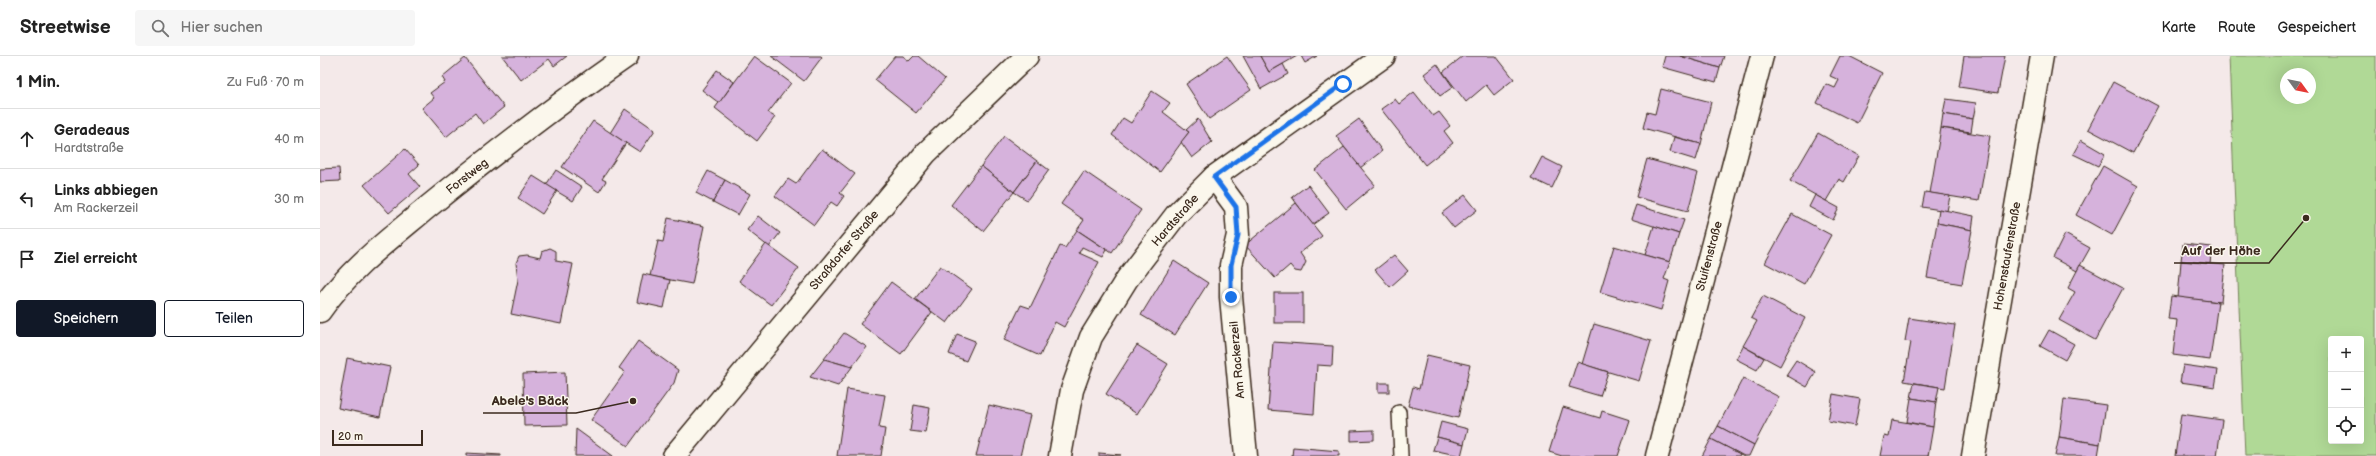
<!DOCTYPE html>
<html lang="de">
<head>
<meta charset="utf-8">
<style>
	body { margin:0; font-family:"Balsamiq Sans",sans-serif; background:#f6f6f6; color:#222 }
	.controls { position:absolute; right:12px; bottom:12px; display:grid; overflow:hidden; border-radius:4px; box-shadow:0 4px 16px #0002 }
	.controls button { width:36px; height:36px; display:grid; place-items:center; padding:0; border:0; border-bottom:1px solid #e0e0e0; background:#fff; color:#222; font:20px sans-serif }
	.compass { position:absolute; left:1960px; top:12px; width:36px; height:36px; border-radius:50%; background:#fff; box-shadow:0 4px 16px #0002; rotate:123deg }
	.scale { position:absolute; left:12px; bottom:10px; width:91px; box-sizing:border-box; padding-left:4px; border:2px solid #3b2a1e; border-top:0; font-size:11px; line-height:14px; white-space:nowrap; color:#3b2a1e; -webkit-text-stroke:3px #fbf7ec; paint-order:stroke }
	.stop { position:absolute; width:12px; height:12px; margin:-9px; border:3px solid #1a73e8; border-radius:50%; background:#fff }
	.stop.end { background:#1a73e8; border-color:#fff; box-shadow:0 1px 4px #0008 }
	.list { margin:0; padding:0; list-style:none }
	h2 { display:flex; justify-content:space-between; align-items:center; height:52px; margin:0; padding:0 16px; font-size:17px }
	h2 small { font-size:13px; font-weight:400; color:#767676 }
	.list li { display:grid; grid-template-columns:26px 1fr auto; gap:12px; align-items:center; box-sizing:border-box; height:60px; padding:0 16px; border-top:1px solid #e0e0e0 }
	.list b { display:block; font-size:15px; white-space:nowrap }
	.list p { margin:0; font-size:13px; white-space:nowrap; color:#767676 }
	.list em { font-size:13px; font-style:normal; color:#767676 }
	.actions { display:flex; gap:8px; padding:12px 16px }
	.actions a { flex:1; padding:9px 0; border:1px solid #111827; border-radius:4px; text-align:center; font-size:14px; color:#111827 }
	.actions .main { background:#111827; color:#fff }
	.icon { flex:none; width:22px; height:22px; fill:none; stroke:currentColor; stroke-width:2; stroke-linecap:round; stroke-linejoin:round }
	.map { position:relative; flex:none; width:2056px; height:400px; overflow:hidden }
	header { display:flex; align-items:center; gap:24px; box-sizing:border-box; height:56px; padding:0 20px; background:#fff; border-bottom:1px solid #e0e0e0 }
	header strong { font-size:19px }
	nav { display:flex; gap:22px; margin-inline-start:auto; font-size:14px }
	.search { width:280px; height:36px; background:#f6f6f6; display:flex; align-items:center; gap:10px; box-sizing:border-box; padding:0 14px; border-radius:4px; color:#767676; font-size:15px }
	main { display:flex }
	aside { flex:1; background:#fff }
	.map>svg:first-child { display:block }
	.green { fill:#b0d996; stroke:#76825a; fill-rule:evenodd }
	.building { fill:#d6b2dc; stroke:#3b2a1e }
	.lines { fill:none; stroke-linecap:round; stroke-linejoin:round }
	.lane-casing { stroke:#3b2a1e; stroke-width:16 }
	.street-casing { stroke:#3b2a1e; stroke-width:25 }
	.secondary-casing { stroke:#3b2a1e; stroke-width:25 }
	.lane { stroke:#fbf7ec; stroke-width:13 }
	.street { stroke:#fbf7ec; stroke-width:22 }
	.secondary { stroke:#fbf7ec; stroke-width:22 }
	.route { stroke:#1a73e8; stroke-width:5 }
	.labels { text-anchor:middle; stroke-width:3; stroke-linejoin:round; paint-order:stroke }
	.street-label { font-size:12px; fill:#3b2a1e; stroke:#fbf7ec }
	.leader { fill:none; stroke:#3b2a1e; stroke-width:1.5 }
	.callout-dot { fill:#3b2a1e; stroke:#fbf7ec; stroke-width:1.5 }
	.callout-label { font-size:13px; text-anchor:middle; font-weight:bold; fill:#3b2a1e; stroke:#fbf7ec; stroke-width:3; stroke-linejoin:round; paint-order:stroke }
</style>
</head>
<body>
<header>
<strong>Streetwise</strong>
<div class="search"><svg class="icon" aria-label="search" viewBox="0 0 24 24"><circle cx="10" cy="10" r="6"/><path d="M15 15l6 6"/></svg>Hier suchen</div>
<nav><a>Karte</a><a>Route</a><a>Gespeichert</a></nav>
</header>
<main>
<aside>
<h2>1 Min.<small>Zu Fuß · 70 m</small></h2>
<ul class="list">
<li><svg class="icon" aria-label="ahead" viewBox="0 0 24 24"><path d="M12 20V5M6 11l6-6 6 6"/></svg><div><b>Geradeaus</b><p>Hardtstraße</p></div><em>40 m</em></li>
<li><svg class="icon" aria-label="left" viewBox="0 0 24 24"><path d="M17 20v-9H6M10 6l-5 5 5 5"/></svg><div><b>Links abbiegen</b><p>Am Rackerzeil</p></div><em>30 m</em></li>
<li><svg class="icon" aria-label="arrive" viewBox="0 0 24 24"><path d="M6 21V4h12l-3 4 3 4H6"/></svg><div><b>Ziel erreicht</b></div></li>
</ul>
<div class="actions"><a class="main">Speichern</a><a>Teilen</a></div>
</aside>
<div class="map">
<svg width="2056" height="400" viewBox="0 0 2056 400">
	<rect width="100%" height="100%" fill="#f4e9e9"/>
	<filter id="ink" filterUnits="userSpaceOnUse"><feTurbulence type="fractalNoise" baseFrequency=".025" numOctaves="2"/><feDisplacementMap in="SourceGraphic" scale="8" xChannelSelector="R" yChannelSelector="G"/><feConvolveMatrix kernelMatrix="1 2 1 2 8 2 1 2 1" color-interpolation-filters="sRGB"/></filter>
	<g filter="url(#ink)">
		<path class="green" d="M1909 0H2056V400H1925ZM1966 18H1990V42H1966ZM2011 283H2041V385H2011Z"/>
		<g class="building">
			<polygon points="182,0 247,0 234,10 229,3 201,24"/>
			<polygon points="434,0 471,27 448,57 455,61 437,85 395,52"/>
			<polygon points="451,0 501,0 502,1 484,25"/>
			<polygon points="575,0 583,0 589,5 594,0 598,0 625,23 596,57 555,24"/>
			<polygon points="907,0 931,34 889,63 866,28"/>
			<polygon points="923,0 940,0 949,16 963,8 968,18 941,33"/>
			<polygon points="940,0 977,0 949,16"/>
			<polygon points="981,0 997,0 985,7"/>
			<polygon points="1143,0 1176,0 1194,23 1174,39 1166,29 1146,46 1123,16"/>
			<polygon points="1345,0 1360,0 1400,12 1396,26 1342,11"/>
			<polygon points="1360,0 1404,0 1400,12"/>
			<polygon points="1520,0 1529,0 1562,17 1537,67 1497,47 1506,28 1515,32 1519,24 1510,20"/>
			<polygon points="1644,0 1685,0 1678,37 1639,31"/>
			<polygon points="145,2 184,51 163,68 155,57 126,81 102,52 114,42 110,37 125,26 122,21"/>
			<polygon points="1117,8 1133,31 1120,40 1104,18"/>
			<polygon points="397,14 414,26 399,47 382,34"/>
			<polygon points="1793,26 1838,50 1813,97 1768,73"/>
			<polygon points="1341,33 1391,46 1381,88 1323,72 1327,56 1335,58"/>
			<polygon points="832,35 850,47 843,56 869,76 840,116 792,79 803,62 811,67"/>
			<polygon points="1094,36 1113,60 1119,56 1130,70 1124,75 1133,87 1105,109 1061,53 1075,43 1079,48"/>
			<polygon points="1626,43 1656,47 1653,63 1623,58"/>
			<polygon points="305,53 335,74 320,96 290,77"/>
			<polygon points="1623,58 1653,63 1651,76 1621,72"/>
			<polygon points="878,63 892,86 872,102 861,86 869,76 866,74"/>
			<polygon points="1039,63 1062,95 1040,112 1016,80"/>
			<polygon points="273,65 306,87 282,123 286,125 279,136 242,111"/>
			<polygon points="1621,72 1670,80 1659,145 1610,137"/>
			<polygon points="1498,77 1539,100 1524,126 1519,123 1506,145 1470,125"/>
			<polygon points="684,80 717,105 694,136 661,110"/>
			<polygon points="1354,81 1381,88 1376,104 1350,96"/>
			<polygon points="1761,84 1785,98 1778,110 1753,98"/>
			<polygon points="1024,91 1055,129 1026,153 995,114"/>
			<polygon points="85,93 99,109 89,118 100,131 69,157 44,129"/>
			<polygon points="502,93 535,118 520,137 524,140 517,150 511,146 494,169 455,140 468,123 476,128"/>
			<polygon points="1222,101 1242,111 1232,132 1211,122"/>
			<polygon points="1327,103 1378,117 1368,155 1316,141"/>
			<polygon points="717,105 729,114 707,144 694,136"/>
			<polygon points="661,110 694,136 663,175 631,149"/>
			<polygon points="1783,110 1818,130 1792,179 1756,159"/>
			<polygon points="19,112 20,125 0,126 0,113"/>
			<polygon points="236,114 262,131 253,145 226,129"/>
			<polygon points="388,115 405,124 393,146 376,137"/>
			<polygon points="764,115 821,154 792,197 757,174 764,164 741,148"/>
			<polygon points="213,120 237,135 222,158 198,142"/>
			<polygon points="405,124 430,138 418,159 393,146"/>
			<polygon points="988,129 1009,157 992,169 972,141"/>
			<polygon points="1605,136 1630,140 1627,155 1602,151"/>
			<polygon points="1145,139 1157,154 1134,172 1122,157"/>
			<polygon points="1495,139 1519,152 1513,164 1489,151"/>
			<polygon points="976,147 1002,180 980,197 986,206 981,216 975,215 970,209 955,222 925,189"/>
			<polygon points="1316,149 1364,164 1359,178 1311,163"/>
			<polygon points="1619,153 1654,160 1652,174 1617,167"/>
			<polygon points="1472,158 1511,179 1484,228 1445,207"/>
			<polygon points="438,160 460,177 449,191 427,174"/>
			<polygon points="348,162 384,170 372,228 330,220 338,185 343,186"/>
			<polygon points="1617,167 1652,174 1642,228 1607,222"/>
			<polygon points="1334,170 1359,178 1350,206 1325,199"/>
			<polygon points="757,174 787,194 783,201 762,191 759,197 779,206 744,271 735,266 720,300 684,284 701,249 710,252 740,190 745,192"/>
			<polygon points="1745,178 1770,192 1757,215 1733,202"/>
			<polygon points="446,188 479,212 451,249 419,225"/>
			<polygon points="1863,188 1892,191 1890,208 1861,205"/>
			<polygon points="1294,190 1350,206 1344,223 1349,225 1341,254 1280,236"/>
			<polygon points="230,192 236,195 236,205 253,208 241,268 191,258 198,224 196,207 199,200 207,199 220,202 222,195"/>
			<polygon points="1074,199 1088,215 1070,231 1055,214"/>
			<polygon points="854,205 888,227 855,279 821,259"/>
			<polygon points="1861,205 1905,209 1901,246 1858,242"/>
			<polygon points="1760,209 1803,232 1775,284 1739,264 1755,236 1748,232"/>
			<polygon points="620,210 652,233 627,267 595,243"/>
			<polygon points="323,218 350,224 344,252 317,246"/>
			<polygon points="571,226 612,256 581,298 540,268"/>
			<rect x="954" y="237" width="29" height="30"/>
			<polygon points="1443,240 1485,262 1460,310 1423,290 1437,265 1431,262"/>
			<polygon points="1851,240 1898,246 1890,304 1853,299 1857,264 1848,263"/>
			<polygon points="1589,262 1635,269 1625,332 1584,325 1591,286 1585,285"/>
			<polygon points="1274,268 1331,285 1319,325 1262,308"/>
			<polygon points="1729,274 1754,288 1745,304 1720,290"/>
			<polygon points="524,277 547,291 532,311 504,303"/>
			<polygon points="637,278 655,285 646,305 629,298"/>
			<polygon points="318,285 358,314 354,327 308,390 271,364 305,316 299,312"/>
			<polygon points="953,286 1013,290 1012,310 997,309 994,358 948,354"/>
			<polygon points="817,289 848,308 817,358 786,338"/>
			<polygon points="1423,290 1444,302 1437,314 1416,303"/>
			<polygon points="1107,299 1150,309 1138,362 1088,350 1093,331 1099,333"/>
			<polygon points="27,302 70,311 60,361 18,352"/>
			<polygon points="504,303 532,311 518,330 490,321"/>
			<polygon points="1476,304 1496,316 1487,331 1466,319"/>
			<polygon points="1257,306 1288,316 1280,340 1249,331"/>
			<polygon points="1863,309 1898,314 1895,331 1860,326"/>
			<polygon points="245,316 247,369 204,370 203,318"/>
			<polygon points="1423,322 1459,341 1434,389 1398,370"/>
			<rect x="1058" y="327" width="11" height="9"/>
			<polygon points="1594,327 1619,331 1616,346 1591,342"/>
			<polygon points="527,333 565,339 559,372 565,373 561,400 517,400"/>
			<polygon points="1513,338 1540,343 1535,370 1508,365"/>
			<polygon points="1591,342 1616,346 1613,371 1587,366"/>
			<polygon points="1744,343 1786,349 1780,388 1739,381"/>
			<polygon points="594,349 610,352 606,377 590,375"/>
			<polygon points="669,349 710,359 700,400 656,400"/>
			<polygon points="1243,351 1280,362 1282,355 1310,364 1298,400 1242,400 1229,396"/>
			<polygon points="1861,358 1902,364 1897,400 1855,400"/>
			<polygon points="1572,364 1613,371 1608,400 1560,400 1564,380 1569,381"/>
			<polygon points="1121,366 1148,373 1144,388 1117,381"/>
			<polygon points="1398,370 1434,389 1429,400 1424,400 1391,383"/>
			<polygon points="256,373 293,400 255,400"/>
			<polygon points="1054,374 1054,384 1031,385 1031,375"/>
			<polygon points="1117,381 1144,388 1141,400 1113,394"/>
			<polygon points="1739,381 1780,388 1778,400 1735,400"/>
			<polygon points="1391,383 1420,398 1419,400 1382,400"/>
			<polygon points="973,391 1019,395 1019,400 972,400"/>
			<polygon points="146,397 181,399 181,400 146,400"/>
			<polygon points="779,397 801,399 779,400"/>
		</g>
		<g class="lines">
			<defs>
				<polyline id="lane" points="1079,356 1081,400"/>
				<g id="street">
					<polyline points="894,121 916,151 918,179 911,209 911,241 926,400"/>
					<path d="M0 255C29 213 71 182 109 150 173 98 239 47 307 0"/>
					<polyline points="740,400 752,334 771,281 807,223 856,159 894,121 1064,0"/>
					<polyline points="1337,400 1442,0"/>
					<polyline points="1653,400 1722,0"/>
				</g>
				<polyline id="secondary" points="354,400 606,97 707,0"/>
			</defs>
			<use href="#lane" class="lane-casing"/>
			<use href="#street" class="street-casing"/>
			<use href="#secondary" class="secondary-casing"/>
			<use href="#lane" class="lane"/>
			<use href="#street" class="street"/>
			<use href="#secondary" class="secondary"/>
		</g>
	</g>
	<g class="lines" filter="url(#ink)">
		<polyline class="route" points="911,241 911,209 918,179 916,151 894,121 1023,28"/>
	</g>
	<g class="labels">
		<g class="street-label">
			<text transform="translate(147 120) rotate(-38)" y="4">Forstweg</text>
			<text transform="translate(855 164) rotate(-49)" y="4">Hardtstraße</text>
			<text transform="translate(524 194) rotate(-50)" y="4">Straßdorfer Straße</text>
			<text transform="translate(1389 200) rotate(-75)" y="4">Stuifenstraße</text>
			<text transform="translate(1687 200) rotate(-80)" y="4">Hohenstaufenstraße</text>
			<text transform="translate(917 304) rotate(-95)" y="4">Am Rackerzeil</text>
		</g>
	</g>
	<path class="leader" d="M1986 162L1949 207H1854M313 345L256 357H163"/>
	<g class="callout-dot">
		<circle cx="1986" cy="162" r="4"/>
		<circle cx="313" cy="345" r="4"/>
	</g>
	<g class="callout-label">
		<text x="1901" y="199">Auf der Höhe</text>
		<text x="210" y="349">Abele's Bäck</text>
	</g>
</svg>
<div class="controls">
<button>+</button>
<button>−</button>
<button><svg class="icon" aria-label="locate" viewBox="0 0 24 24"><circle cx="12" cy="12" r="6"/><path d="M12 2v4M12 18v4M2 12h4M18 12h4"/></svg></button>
</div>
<svg class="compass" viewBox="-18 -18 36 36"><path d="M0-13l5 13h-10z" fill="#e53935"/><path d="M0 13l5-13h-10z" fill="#767676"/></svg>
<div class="scale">20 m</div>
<div class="stop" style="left:1023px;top:28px"></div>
<div class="stop end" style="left:911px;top:241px"></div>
</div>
</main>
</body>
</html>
